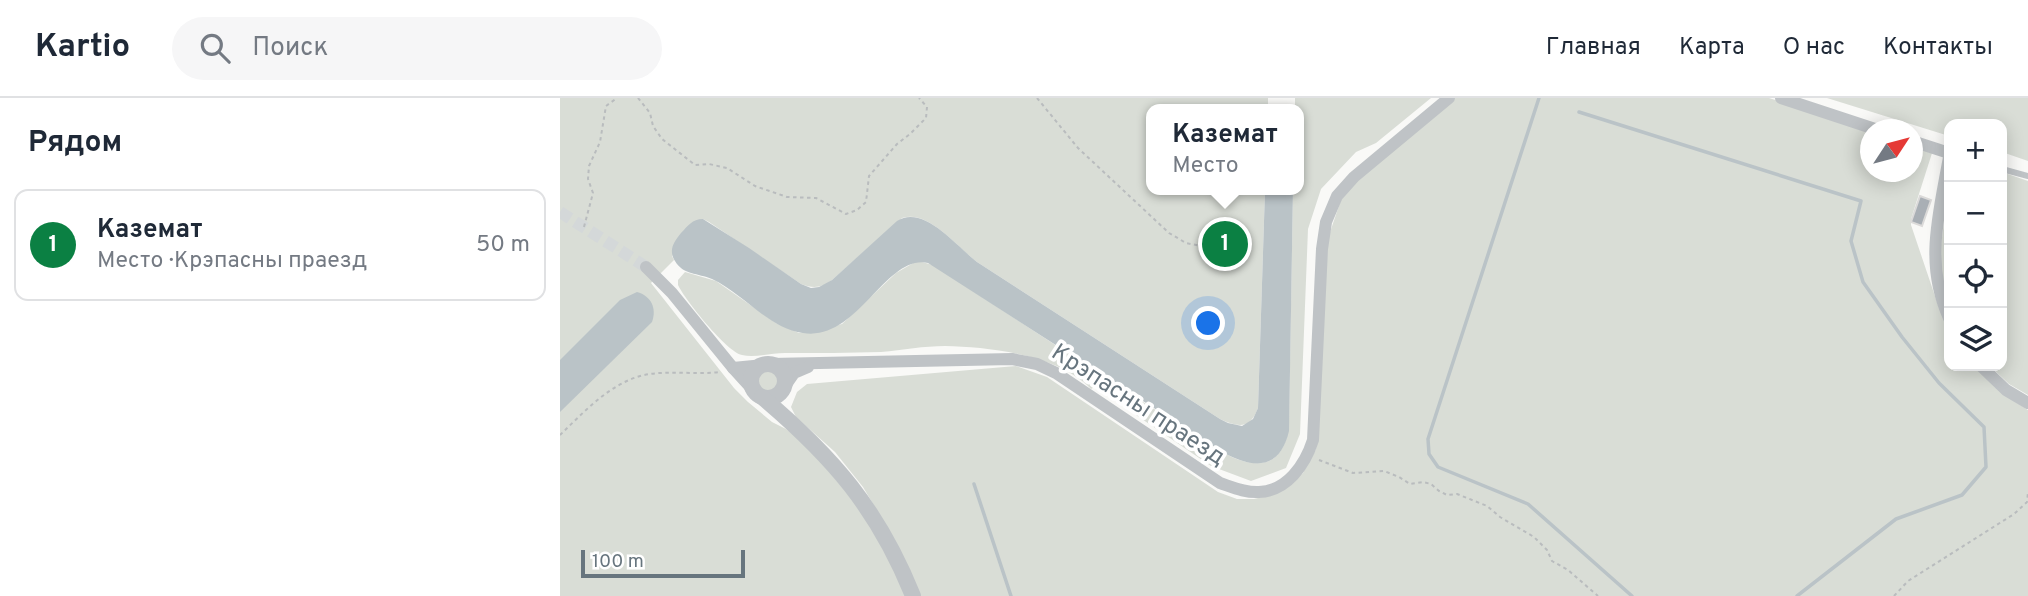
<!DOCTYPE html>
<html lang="ru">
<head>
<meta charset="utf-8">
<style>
	body { margin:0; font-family:Overpass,sans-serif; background:#f6f6f7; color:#1f2937 }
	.controls { position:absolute; right:21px; top:21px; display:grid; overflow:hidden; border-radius:14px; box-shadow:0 4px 18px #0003 }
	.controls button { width:63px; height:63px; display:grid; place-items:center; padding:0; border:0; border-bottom:2px solid #e0e1e3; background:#fff; color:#1f2937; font:35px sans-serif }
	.compass { position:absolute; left:1300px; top:21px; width:63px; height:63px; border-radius:50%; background:#fff; box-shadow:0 4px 18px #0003; rotate:54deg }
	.scale { position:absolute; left:21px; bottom:18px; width:164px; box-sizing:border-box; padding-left:7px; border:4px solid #67757e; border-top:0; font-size:19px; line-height:24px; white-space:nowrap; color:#67757e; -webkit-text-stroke:5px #fff; paint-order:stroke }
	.you { position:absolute; left:649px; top:226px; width:24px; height:24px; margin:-18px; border:5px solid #fff; border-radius:50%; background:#1a73e8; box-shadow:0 0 0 10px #1a73e833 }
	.badge { display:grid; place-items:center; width:46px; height:46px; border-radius:50%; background:#0b8043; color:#fff; font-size:23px; font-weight:700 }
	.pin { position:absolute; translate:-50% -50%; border:4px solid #fff; box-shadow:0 2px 7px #0006 }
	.popup { position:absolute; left:586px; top:6px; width:158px; height:91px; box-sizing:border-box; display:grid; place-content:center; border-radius:14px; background:#fff; filter:drop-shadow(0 2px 5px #0005); font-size:23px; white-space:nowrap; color:#747a83 }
	.popup b { font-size:26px; color:#1f2937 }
	.popup::after { content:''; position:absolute; left:50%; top:100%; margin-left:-14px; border:14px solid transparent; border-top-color:#fff }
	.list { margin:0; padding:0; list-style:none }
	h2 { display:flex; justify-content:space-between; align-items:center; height:91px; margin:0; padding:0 28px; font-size:30px }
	h2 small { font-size:23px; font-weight:400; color:#747a83 }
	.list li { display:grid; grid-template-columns:46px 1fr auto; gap:21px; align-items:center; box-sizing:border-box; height:112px; margin:0 14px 14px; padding:0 14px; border:2px solid #e0e1e3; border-radius:14px }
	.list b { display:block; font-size:26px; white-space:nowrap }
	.list p { margin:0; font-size:23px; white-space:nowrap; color:#747a83 }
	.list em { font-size:23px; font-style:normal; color:#747a83 }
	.icon { flex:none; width:38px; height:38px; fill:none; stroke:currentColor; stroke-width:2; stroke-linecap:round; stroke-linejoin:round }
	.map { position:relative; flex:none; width:1468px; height:498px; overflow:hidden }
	header { display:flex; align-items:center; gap:42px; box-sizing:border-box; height:98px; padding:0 35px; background:#fff; border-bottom:2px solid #e0e1e3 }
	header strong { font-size:33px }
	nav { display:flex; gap:38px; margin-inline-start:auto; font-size:24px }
	.search { width:490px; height:63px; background:#f6f6f7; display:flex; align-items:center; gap:18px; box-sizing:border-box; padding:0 24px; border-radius:38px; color:#747a83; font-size:26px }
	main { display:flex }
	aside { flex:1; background:#fff }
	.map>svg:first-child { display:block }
	.green { fill:#d9ddd6 }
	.water { fill:#bac3c7 }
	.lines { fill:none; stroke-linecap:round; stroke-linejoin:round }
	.stream { stroke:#bac3c7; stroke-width:3.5 }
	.building { fill:#a9afb5; stroke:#dbdad9; stroke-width:2 }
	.minor-tunnel { stroke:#d4d8d9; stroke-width:12; stroke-dasharray:12 6; stroke-linecap:butt }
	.path { stroke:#b9bcbe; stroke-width:2; stroke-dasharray:3.5 3.5; stroke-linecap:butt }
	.service { stroke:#bfc3c6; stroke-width:6 }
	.minor { stroke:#bfc3c6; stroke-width:12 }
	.tertiary { stroke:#bfc3c6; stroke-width:16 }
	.labels { text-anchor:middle; stroke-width:7; stroke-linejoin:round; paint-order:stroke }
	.street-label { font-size:24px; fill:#67757e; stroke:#fff }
</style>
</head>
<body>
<header>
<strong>Kartio</strong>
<div class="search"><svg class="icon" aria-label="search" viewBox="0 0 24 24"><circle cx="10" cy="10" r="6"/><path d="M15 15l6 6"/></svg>Поиск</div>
<nav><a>Главная</a><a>Карта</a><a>О нас</a><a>Контакты</a></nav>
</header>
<main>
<aside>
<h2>Рядом<small></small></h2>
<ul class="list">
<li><span class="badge">1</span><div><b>Каземат</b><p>Место · Крэпасны праезд</p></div><em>50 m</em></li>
</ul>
</aside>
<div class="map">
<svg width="1468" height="498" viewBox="0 0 1468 498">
	<rect width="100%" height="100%" fill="#f9f9f7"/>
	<g class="green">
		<path d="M0 0H708V11H592V92H705L698 310C690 332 678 329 660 321L417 164C397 149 368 111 342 120L272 182C262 190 253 191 241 186L149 124 143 121 112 158 114 162 91 185 174 290 188 304 212 324 226 331 245 345 308 420 347 498H0Z"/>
		<path d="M735 0H871L816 45 796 54 761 91 748 131 740 336 726 370 691 383 651 368 573 315 575 299 664 355C699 374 726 368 729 324L733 92H738V11H735Z"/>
		<polygon points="895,0 1209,0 1310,32 1310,74 1352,74 1353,45 1373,52 1351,121 1351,127 1379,210 1389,229 1389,268 1416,268 1448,299 1468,312 1468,498 360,498 328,431 303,389 275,354 236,319 231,309 237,294 247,286 456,268 487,279 658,394 677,401 694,401 714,396 743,375 756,351 768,140 781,102 803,75"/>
		<polygon points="1267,0 1468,0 1468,63 1442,54 1442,26 1389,26 1389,38"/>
		<polygon points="1442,74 1468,83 1468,297 1449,286 1430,268 1442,268"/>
		<polygon points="1389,91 1389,208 1381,179 1380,153"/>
		<path d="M355 164H362L373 167 535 273 539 279 538 287 531 291C498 257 431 249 385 248 364 248 343 252 321 254 289 255 257 255 225 255 211 255 195 260 182 257 167 254 125 202 118 187V182L125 174 156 183 216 225 239 235 282 226 336 175Z"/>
		<circle cx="209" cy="283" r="14"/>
	</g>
	<g class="water">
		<path d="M705 92H733L729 333C720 372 694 371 664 355L368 165C325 156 298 244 243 235 208 230 184 196 152 181 138 175 123 177 115 163 108 152 114 144 121 135 128 128 132 121 143 121L189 150 241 186 251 190 259 189 272 182 337 123C364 106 397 149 417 164L660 321 668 325 682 328 693 321 698 310Z"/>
		<path d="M77 194C91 198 97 210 92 224L0 314V262L60 202Z"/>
	</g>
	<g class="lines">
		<g class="stream">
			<polyline points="979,0 868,341 869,356 878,369 968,406 1072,498"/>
			<polyline points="1019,14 1301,103 1291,143 1303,184 1342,239 1379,285 1424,329 1426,369 1402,397 1336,421 1237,498"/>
			<polyline points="414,386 451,498"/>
		</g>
	</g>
	<g class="building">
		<polygon points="1360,98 1371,102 1362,128 1351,124"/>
		<polygon points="656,140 673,141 673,161 656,160"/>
	</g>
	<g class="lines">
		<polyline class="minor-tunnel" points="0,114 86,169"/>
		<g class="path">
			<polyline points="78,0 90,15 93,28 102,41 135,67 149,66 167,70 195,88 227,99 256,100 286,116 297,112 306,104 309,78 337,46 350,36 366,20 367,9 359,0"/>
			<polyline points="477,0 518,50 609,135 626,145 656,151"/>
			<polyline points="24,129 33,95 28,81 29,68 40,44 46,8 57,0"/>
			<path d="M0 337C24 314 50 285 84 277 109 272 135 277 160 274"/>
			<polyline points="759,362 793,375 824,373 839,379 850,386 863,384 871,386 879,393 887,397 897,396 927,408 940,419 974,439 987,452 992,463 1008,472 1038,498"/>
			<polyline points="1334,498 1348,483 1454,416 1467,404 1468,394"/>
		</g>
		<polyline class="service" points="1442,71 1468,78"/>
		<g class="minor">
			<polyline points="1221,0 1318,32"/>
			<polyline points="1352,43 1389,55"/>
			<path d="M1389 59C1379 116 1364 165 1389 220"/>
			<polyline points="86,169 112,195 173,270 193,292"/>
			<path d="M211 266 452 261 477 266 496 275 660 385C672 389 685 395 699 394 727 393 745 367 753 342L762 151 766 124 777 98 794 79 889 0"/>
			<polyline points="1421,268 1446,292 1468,305"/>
			<polyline points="173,270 204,267"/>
			<polyline points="225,288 234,275 248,269"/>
		</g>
		<g class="tertiary">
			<circle cx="208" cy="283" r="17"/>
			<path d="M202 299C273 359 318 411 353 498"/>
		</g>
	</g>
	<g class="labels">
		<g class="street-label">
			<text transform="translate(579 306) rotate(33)" y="8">Крэпасны праезд</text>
		</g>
	</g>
</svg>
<div class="controls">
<button>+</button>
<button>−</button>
<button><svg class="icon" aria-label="locate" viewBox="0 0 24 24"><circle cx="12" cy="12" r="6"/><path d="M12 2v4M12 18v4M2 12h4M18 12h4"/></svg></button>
<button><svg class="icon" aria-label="layers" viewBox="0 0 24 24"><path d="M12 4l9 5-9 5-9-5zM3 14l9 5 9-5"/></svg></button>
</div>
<svg class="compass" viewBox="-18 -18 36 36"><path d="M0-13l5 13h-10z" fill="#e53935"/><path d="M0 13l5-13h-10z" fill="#747a83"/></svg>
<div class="scale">100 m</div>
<div class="you"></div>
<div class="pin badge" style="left:665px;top:146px">1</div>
<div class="popup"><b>Каземат</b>Место</div>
</div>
</main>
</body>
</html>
